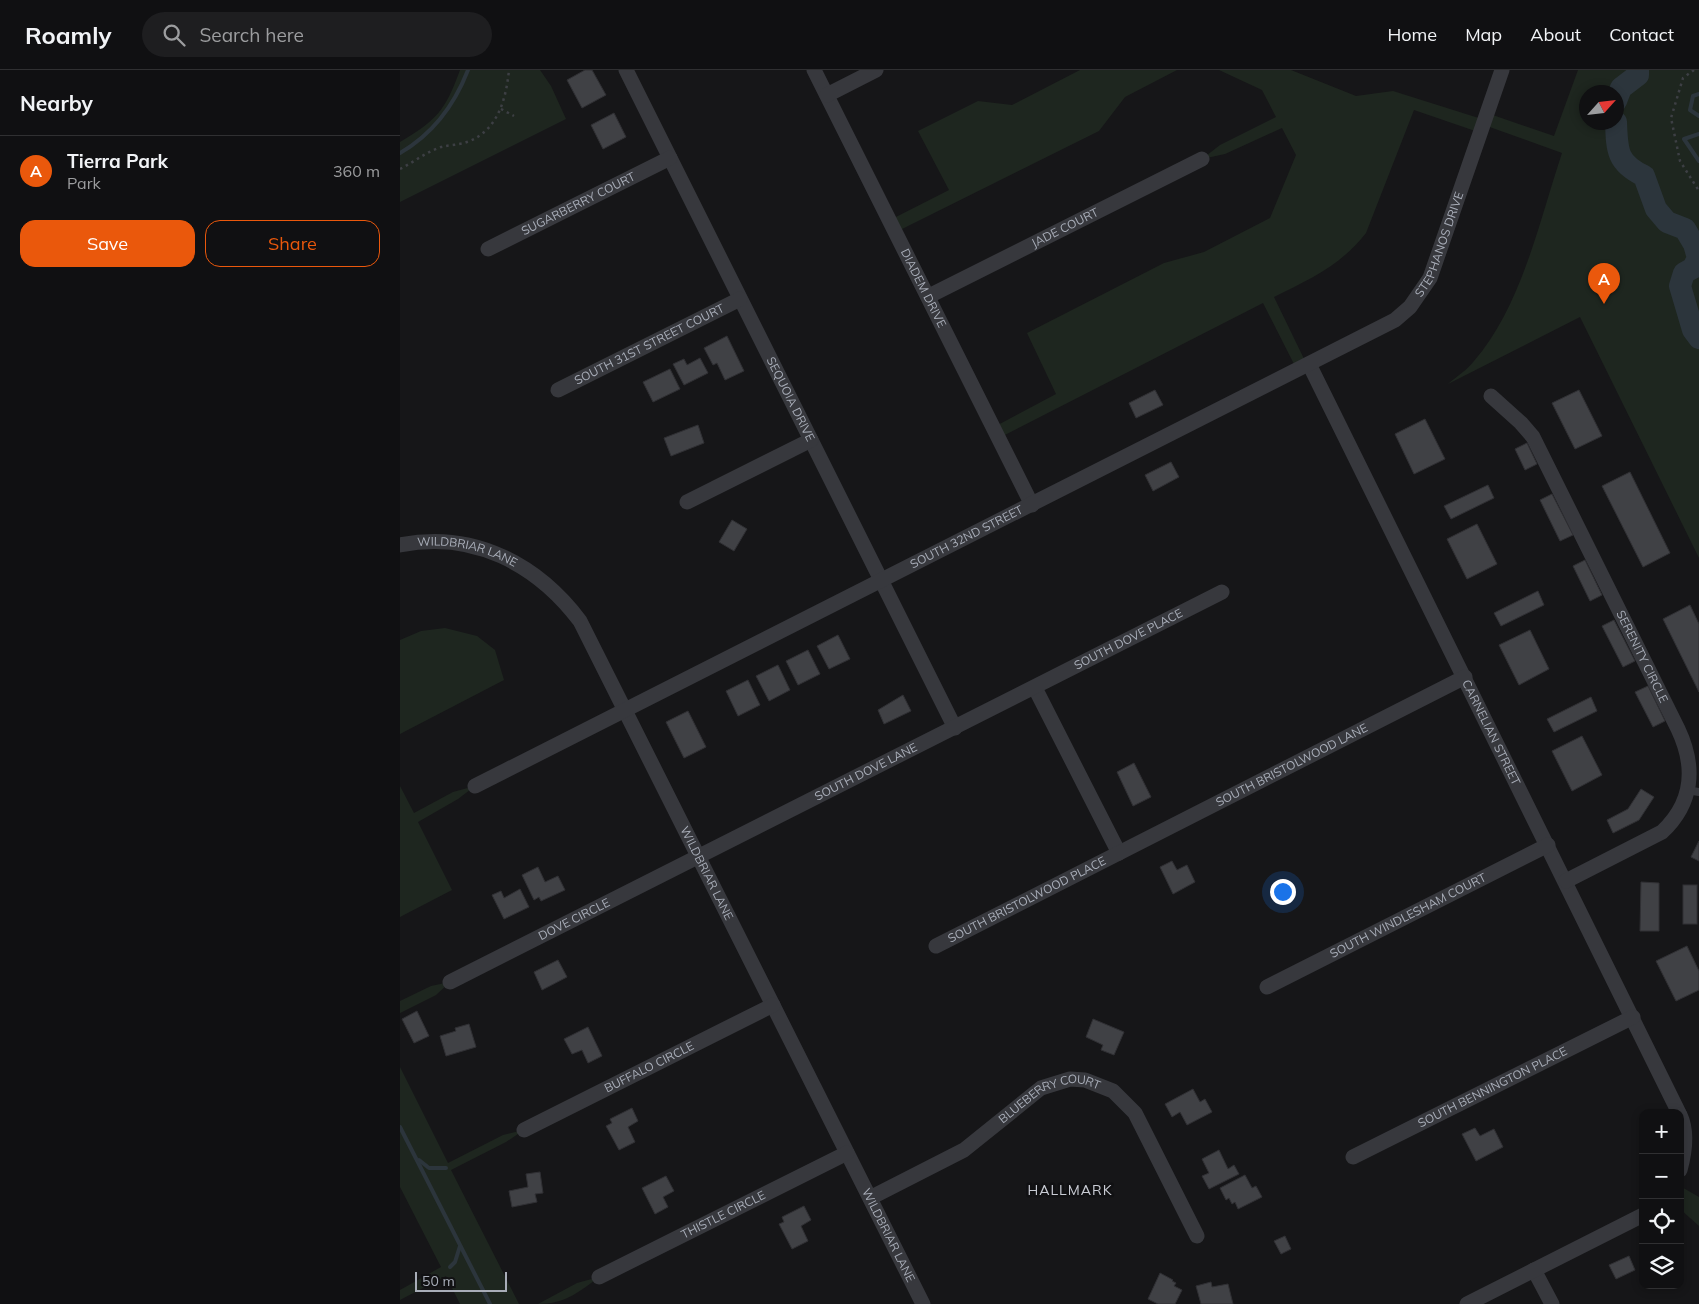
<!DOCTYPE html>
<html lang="en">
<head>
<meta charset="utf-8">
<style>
	body { margin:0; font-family:Mulish,sans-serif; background:#1e1e20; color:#f1f3f6 }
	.controls { position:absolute; right:15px; bottom:15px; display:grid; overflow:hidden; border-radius:10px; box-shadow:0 2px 8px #0003 }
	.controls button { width:45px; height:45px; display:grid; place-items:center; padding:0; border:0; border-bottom:1px solid #303032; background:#101012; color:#f1f3f6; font:25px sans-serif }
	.compass { position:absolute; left:1179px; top:15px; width:45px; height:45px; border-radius:50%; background:#101012; box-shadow:0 2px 8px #0003; rotate:63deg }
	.scale { position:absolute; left:15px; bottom:12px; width:92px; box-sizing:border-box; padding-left:5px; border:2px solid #a8adb8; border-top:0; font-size:14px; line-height:18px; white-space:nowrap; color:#a8adb8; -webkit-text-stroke:4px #111113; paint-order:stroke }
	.you { position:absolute; left:882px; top:821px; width:18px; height:18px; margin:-12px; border:4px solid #fff; border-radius:50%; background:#1a73e8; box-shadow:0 0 0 8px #1a73e833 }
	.badge { display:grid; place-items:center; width:32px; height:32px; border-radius:50%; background:#ea580c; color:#fff; font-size:16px; font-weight:700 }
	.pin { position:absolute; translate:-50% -41px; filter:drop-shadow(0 1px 2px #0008) }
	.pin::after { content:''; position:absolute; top:26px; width:18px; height:15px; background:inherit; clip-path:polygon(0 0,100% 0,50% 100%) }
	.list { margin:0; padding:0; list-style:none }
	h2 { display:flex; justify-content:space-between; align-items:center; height:65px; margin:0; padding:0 20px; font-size:21px }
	h2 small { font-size:16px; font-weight:400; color:#9c9d9f }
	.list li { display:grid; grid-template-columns:32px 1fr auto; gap:15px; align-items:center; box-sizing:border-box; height:70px; padding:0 20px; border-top:1px solid #303032 }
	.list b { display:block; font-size:19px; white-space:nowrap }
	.list p { margin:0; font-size:16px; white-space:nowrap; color:#9c9d9f }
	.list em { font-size:16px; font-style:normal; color:#9c9d9f }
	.actions { display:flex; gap:10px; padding:15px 20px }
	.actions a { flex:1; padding:11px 0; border:1px solid #ea580c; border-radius:15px; text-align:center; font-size:18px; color:#ea580c }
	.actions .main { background:#ea580c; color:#fff }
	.icon { flex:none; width:28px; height:28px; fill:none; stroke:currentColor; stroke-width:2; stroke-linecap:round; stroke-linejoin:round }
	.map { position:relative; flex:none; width:1299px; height:1234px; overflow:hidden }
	header { display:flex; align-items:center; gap:30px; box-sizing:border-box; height:70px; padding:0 25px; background:#101012; border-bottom:1px solid #303032 }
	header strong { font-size:24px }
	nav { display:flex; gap:28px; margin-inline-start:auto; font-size:18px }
	.search { width:350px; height:45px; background:#1e1e20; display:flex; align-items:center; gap:12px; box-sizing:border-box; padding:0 18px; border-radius:28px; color:#9c9d9f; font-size:19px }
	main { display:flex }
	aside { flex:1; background:#101012 }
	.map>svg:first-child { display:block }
	.green { fill:#1e261f; fill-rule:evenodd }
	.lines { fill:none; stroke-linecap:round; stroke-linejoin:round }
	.stream { stroke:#2c353c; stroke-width:4 }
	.river { stroke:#2c353c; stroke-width:22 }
	.building { fill:#404145; stroke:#303034 }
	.path { stroke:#3d3f44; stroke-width:2.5; stroke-dasharray:2.5 4; stroke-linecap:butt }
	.lane { stroke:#37383d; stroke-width:8 }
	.street { stroke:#37383d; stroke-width:15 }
	.labels { text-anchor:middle; stroke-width:5; stroke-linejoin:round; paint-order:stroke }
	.street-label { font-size:12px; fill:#a8adb8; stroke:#111113 }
	.neighbourhood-label { font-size:14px; letter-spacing:1px; fill:#c9ccd4; stroke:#111113 }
</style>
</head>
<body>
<header>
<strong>Roamly</strong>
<div class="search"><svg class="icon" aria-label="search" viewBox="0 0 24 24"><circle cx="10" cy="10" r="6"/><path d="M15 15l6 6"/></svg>Search here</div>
<nav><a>Home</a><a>Map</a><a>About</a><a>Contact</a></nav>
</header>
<main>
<aside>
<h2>Nearby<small></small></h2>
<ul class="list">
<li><span class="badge">A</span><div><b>Tierra Park</b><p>Park</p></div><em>360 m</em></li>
</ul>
<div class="actions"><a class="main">Save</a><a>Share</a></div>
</aside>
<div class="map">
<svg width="1299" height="1234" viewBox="0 0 1299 1234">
	<rect width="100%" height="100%" fill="#161618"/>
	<g class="green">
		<path d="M60 0H140L151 16 166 49 0 132V72C37 50 45 41 60 0Z"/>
		<polygon points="680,0 777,0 725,27 699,61 496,162 490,150 549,120 518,61 578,31 612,35"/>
		<path d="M819 0H891L956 26 993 21 1085 50 1087 43 1154 66 1178 0H1299V488L1180 247 1048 314C1056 307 1067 300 1074 291 1122 235 1139 152 1162 83L1084 55 1081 63 1014 40 966 163C940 196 910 209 874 227L907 295 897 300 863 233 599 368 594 357 656 324 627 263 764 193 804 182 870 148 896 85 882 58 825 84 802 89 820 75 876 47 862 20ZM1186 22H1216V52H1186Z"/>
		<polygon points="45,558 77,566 95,580 104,610 0,664 0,570 21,561"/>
		<polygon points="0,716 14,743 53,722 75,716 58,729 18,752 52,820 0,847"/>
		<polygon points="50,912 36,925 0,943 0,931 31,916"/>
		<polygon points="0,997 48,1093 103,1065 124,1060 106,1072 51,1100 119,1234 60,1234 46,1206 0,1230 0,1220 41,1197 0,1117"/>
		<polygon points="1280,1116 1299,1127 1299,1156 1280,1139"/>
		<path d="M199 1207C178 1223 164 1234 138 1234L177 1213Z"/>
	</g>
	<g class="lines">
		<g class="stream">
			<polyline points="1299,24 1293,26 1290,40 1299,46"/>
			<polyline points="1299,64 1284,69 1299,91"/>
			<path d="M0 83C33 64 54 36 68 0"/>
			<polyline points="0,1057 90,1234"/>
			<polyline points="19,1090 29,1098 46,1098"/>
			<polyline points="50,1197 55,1192 60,1176"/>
		</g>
		<g class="river">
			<polyline points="1216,31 1221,18 1238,5 1238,0"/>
			<path d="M1216 52C1217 81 1217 93 1244 106L1256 139 1267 152 1285 159 1294 174 1298 188 1293 198 1284 203 1280 216 1293 260 1299 268"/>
		</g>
	</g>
	<g class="building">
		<polygon points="185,0 192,0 206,25 182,38 167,10"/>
		<polygon points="214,43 226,67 203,79 191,55"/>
		<polygon points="327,266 344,301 325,310 317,293 313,295 304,278"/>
		<polygon points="300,288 308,303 284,315 273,294 284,289 287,295"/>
		<polygon points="270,299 280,319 253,332 243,312"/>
		<polygon points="755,320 763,335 736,348 729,333"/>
		<polygon points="1179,320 1202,366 1175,379 1152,333"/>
		<polygon points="1025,349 1045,389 1014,404 995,364"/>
		<polygon points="298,355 304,373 271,386 264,368"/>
		<polygon points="1127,373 1137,394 1125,400 1115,379"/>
		<polygon points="771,392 779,407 753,421 745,405"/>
		<polygon points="1230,402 1270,483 1243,497 1202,416"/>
		<polygon points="1088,415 1094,428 1051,449 1044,436"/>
		<polygon points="1152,424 1173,465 1160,471 1140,430"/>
		<polygon points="332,450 347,459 334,481 319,472"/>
		<polygon points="1077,454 1097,494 1067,509 1047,469"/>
		<polygon points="1185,490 1202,525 1190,531 1173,496"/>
		<polygon points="1138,521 1144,535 1101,556 1094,543"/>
		<polygon points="1290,535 1299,554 1299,622 1263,549"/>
		<polygon points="1214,550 1235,591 1223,597 1202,556"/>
		<polygon points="1130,560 1149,599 1119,615 1099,575"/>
		<polygon points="438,565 450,589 429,599 417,576"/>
		<polygon points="408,580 420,604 398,615 386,591"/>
		<polygon points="378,595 390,620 369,631 356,606"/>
		<polygon points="348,610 360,635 338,646 326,621"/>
		<polygon points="1248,616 1265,651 1253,657 1235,622"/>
		<polygon points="503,625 511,641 484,654 478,640"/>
		<polygon points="1191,627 1197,641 1154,662 1147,649"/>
		<polygon points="288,641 306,677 284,688 266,652"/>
		<polygon points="1182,666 1202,705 1172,721 1152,681"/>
		<polygon points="734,693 751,727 733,736 717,702"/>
		<polygon points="1241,719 1254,727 1239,750 1213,763 1207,750 1228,739"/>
		<polygon points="1299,771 1299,791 1291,787"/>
		<polygon points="772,791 777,800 787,795 795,812 773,824 760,797"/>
		<polygon points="138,797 145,812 158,806 165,820 141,831 139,827 134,830 122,805"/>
		<polygon points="1241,812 1259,813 1259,861 1240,861"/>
		<rect x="1283" y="815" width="14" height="39"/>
		<polygon points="120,819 129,837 104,849 92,825 101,821 104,828"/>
		<polygon points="1287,876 1299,901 1299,920 1276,931 1256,891"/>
		<polygon points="158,890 167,907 142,920 134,902"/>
		<polygon points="17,941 29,966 14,973 2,949"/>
		<polygon points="693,949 724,962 714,985 701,980 703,975 686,967"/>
		<polygon points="69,954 76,977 46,986 40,966 56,961 55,958"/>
		<polygon points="188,957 202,986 188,993 182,980 172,984 164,969"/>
		<polygon points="793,1019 800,1032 805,1029 812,1042 787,1055 780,1042 772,1047 765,1034"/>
		<polygon points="232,1038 238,1051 228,1057 235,1072 219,1080 206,1056 212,1053 210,1049"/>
		<polygon points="1075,1058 1080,1066 1094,1059 1103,1077 1076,1091 1062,1064"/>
		<polygon points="819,1080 828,1099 834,1095 839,1104 809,1119 802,1106 809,1103 802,1089"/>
		<polygon points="140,1102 143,1123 135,1124 137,1132 112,1137 109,1121 128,1117 126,1104"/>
		<polygon points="845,1105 852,1118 856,1116 862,1127 838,1139 835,1132 832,1134 829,1128 826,1130 820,1118"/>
		<polygon points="266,1106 274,1121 263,1127 268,1137 255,1144 242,1118"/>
		<polygon points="404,1136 411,1150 401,1156 408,1171 392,1179 379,1154 384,1152 382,1147"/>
		<polygon points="885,1166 891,1179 881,1184 874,1171"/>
		<polygon points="1229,1186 1235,1200 1216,1209 1209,1195"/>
		<polygon points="760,1203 773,1210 772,1211 776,1213 774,1216 782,1220 775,1234 758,1234 748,1229"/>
		<polygon points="811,1212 812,1217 828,1214 833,1234 801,1234 796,1216"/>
	</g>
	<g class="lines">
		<g class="path">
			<polyline points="1294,0 1283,8 1271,48 1280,91 1299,121"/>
			<polyline points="101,39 114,46"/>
			<path d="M0 99C14 92 26 82 41 77 49 75 59 75 67 72 98 61 106 29 109 0"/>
		</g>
		<polyline class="lane" points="1287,720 1299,722"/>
		<g class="street">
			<path id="s1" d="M226 0 555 658"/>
			<path id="s2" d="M414 0 632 435"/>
			<polyline points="427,25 476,0"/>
			<path id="s3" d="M88 179 270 88"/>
			<path id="s4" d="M529 226 802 89"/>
			<path id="s5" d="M909 294 1279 1043"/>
			<path id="s6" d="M158 320 340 229"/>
			<path id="s7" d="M1091 326 1121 353 1133 367 1278 659C1296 697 1293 733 1262 762L1166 811"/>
			<polyline points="287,432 411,370"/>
			<path id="s8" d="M0 475C73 460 137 494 180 551L523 1234"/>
			<polyline points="635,618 719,783"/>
			<path id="s9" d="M75 716 995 250 1010 237 1030 208 1102 0"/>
			<path id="s10" d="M536 876 1065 607"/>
			<path id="s11" d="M50 912 822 522"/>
			<path id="s12" d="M867 917 1148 775"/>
			<path d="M1280 1045C1288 1062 1285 1082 1280 1100"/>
			<path id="s13" d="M124 1060 373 935"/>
			<path id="s14" d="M953 1087 1233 947"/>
			<path id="s15" d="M470 1128 564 1080 641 1018 670 1009 685 1010 713 1021 735 1043 797 1166"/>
			<polyline points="1134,1200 1152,1234"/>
			<path id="s16" d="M199 1207 447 1083"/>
			<polyline points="1067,1234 1243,1145"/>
		</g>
	</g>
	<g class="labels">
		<g class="street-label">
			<text dy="4" stroke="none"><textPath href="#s3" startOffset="101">SUGARBERRY COURT</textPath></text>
			<text dy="4" stroke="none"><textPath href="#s4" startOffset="152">JADE COURT</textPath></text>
			<text dy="4" stroke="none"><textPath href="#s9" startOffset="1121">STEPHANOS DRIVE</textPath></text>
			<text dy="4" stroke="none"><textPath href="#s2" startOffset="244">DIADEM DRIVE</textPath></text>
			<text dy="4" stroke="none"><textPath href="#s6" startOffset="102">SOUTH 31ST STREET COURT</textPath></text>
			<text dy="4" stroke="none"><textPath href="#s1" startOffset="368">SEQUOIA DRIVE</textPath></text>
			<text dy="4" stroke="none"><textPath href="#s9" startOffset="551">SOUTH 32ND STREET</textPath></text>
			<text dy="4" stroke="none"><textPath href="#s8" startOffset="69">WILDBRIAR LANE</textPath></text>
			<text dy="4" stroke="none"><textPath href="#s11" startOffset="760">SOUTH DOVE PLACE</textPath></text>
			<text dy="4" stroke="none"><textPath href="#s7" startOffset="304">SERENITY CIRCLE</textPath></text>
			<text dy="4" stroke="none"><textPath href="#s5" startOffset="411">CARNELIAN STREET</textPath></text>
			<text dy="4" stroke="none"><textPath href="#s10" startOffset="399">SOUTH BRISTOLWOOD LANE</textPath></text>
			<text dy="4" stroke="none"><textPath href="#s11" startOffset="466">SOUTH DOVE LANE</textPath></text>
			<text dy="4" stroke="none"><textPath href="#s8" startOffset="489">WILDBRIAR LANE</textPath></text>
			<text dy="4" stroke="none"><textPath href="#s10" startOffset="102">SOUTH BRISTOLWOOD PLACE</textPath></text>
			<text dy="4" stroke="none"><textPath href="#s12" startOffset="158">SOUTH WINDLESHAM COURT</textPath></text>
			<text dy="4" stroke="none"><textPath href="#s11" startOffset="139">DOVE CIRCLE</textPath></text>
			<text dy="4" stroke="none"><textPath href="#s13" startOffset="140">BUFFALO CIRCLE</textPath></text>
			<text dy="4" stroke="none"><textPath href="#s14" startOffset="156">SOUTH BENNINGTON PLACE</textPath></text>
			<text dy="4" stroke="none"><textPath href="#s15" startOffset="209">BLUEBERRY COURT</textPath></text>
			<text dy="4" stroke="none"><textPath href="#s16" startOffset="139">THISTLE CIRCLE</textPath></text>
			<text dy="4" stroke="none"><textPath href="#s8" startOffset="894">WILDBRIAR LANE</textPath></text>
		</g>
		<g class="neighbourhood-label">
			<text x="670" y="1125">HALLMARK</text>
		</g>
	</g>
</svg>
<div class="controls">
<button>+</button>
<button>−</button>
<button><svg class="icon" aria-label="locate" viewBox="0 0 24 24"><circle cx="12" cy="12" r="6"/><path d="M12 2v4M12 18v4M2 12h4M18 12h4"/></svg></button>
<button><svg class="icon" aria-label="layers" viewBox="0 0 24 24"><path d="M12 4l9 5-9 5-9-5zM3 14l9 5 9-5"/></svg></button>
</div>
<svg class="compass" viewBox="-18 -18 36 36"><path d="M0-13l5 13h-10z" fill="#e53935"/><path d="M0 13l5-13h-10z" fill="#9c9d9f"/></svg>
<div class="scale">50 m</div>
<div class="you"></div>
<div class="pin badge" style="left:1204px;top:234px">A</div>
</div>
</main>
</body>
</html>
